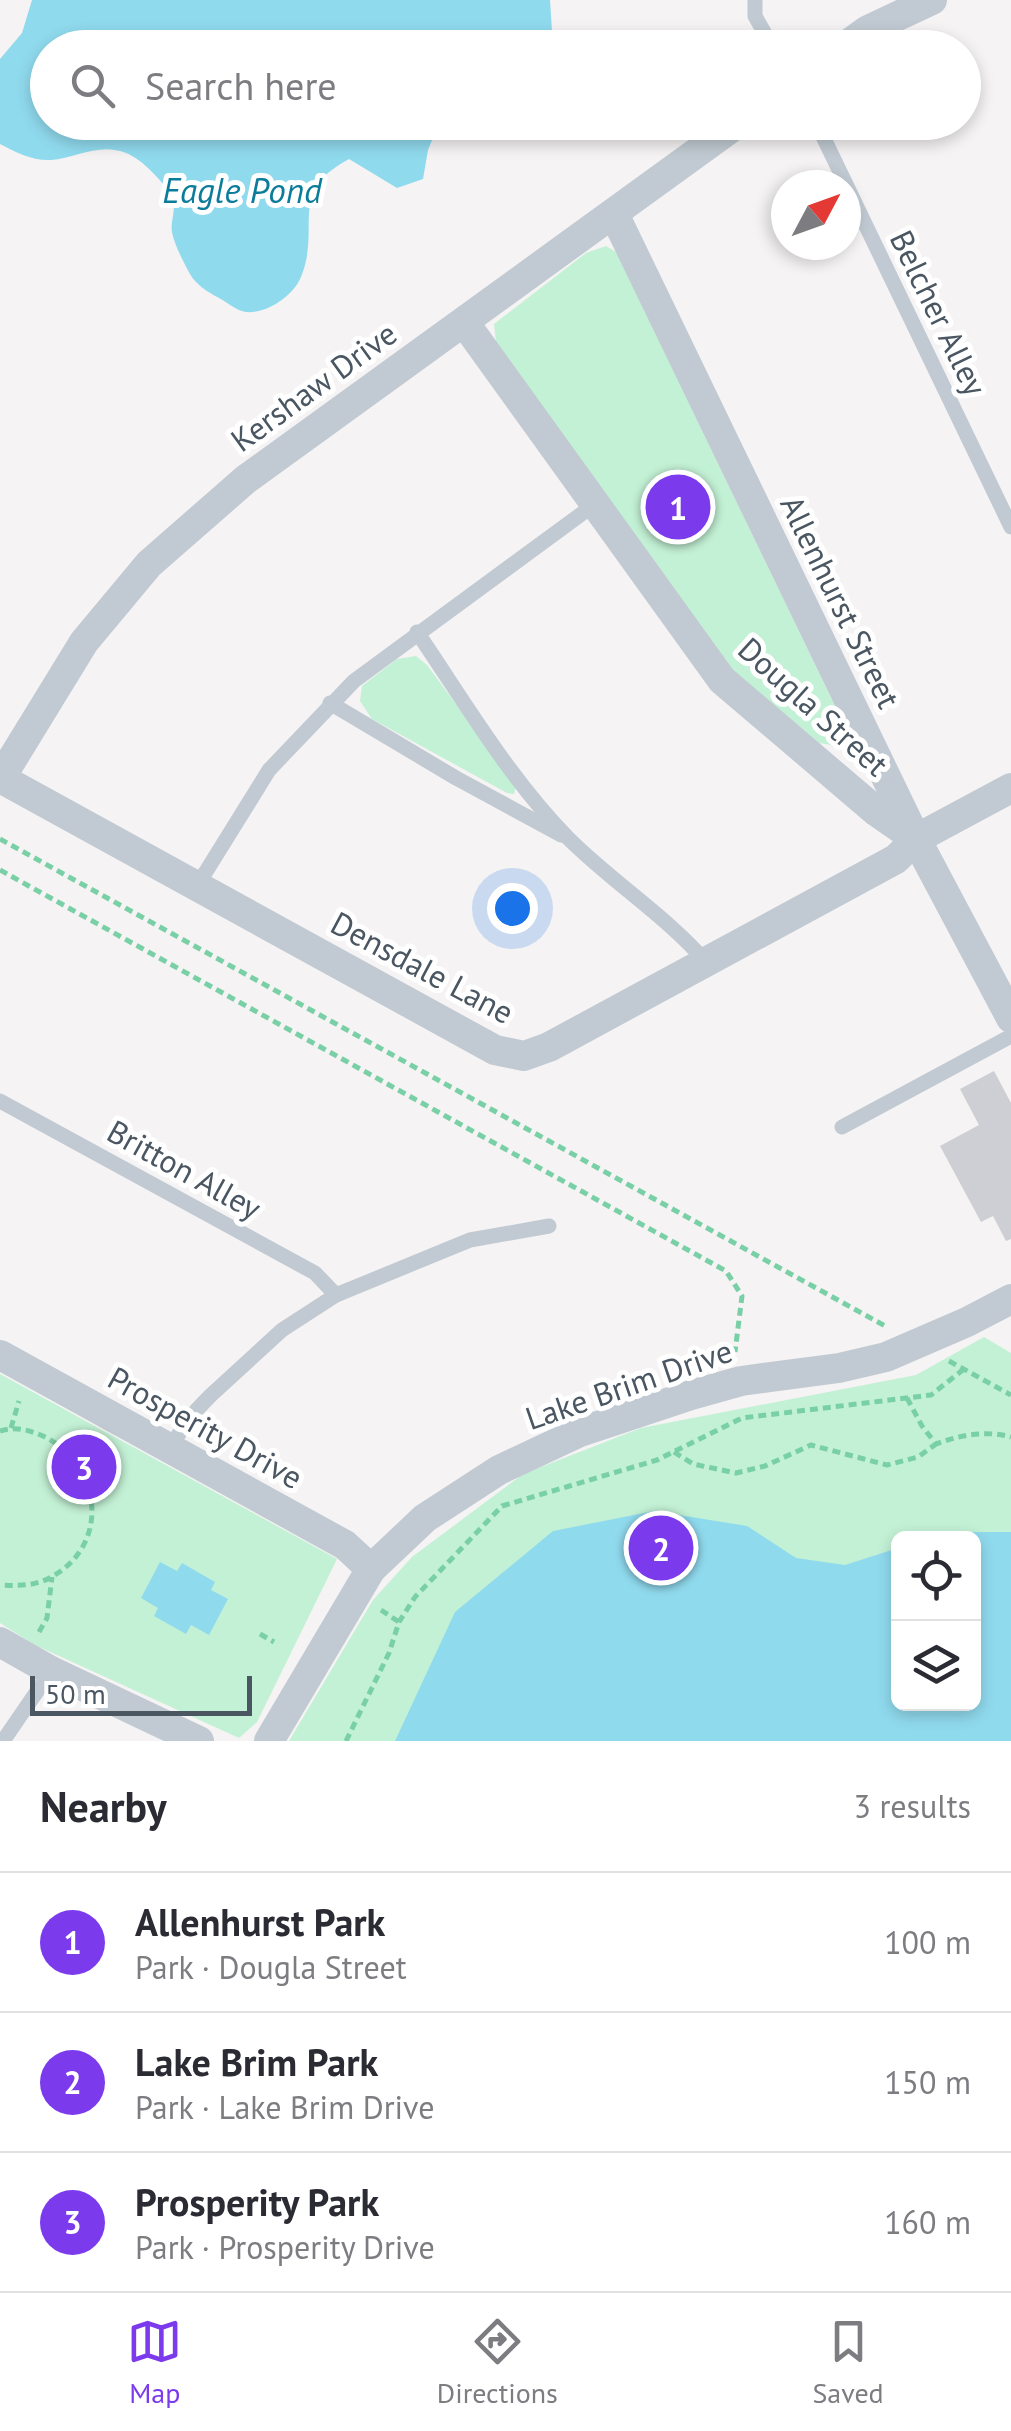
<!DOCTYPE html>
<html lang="en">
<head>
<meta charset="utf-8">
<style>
	body { margin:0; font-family:"PT Sans",sans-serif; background:#f2f2f3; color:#2b2b33 }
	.controls { position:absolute; right:30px; bottom:30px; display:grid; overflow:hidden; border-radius:15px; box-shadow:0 5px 15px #0003 }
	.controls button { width:90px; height:90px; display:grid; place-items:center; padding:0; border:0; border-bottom:2px solid #e1e1e2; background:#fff; color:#2b2b33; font:50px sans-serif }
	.compass { position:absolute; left:771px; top:170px; width:90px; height:90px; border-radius:50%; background:#fff; box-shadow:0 5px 15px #0003; rotate:49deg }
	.scale { position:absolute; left:30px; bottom:25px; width:222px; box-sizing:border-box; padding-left:10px; border:5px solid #4a5661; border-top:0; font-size:28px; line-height:35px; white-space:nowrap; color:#4a5661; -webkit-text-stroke:8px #fff; paint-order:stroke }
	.you { position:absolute; left:512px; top:908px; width:35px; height:35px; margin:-25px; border:8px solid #fff; border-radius:50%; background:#1a73e8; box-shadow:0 0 0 15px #1a73e833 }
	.badge { display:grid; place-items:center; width:65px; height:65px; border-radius:50%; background:#7c3aed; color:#fff; font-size:32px; font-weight:700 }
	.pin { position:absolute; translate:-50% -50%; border:5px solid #fff; box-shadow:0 2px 10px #0006 }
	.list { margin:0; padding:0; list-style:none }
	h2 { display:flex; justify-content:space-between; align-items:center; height:130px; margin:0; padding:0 40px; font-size:42px }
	h2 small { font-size:32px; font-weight:400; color:#7c7c81 }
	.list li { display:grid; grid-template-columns:65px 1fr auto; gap:30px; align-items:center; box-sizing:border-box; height:140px; padding:0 40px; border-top:2px solid #e1e1e2 }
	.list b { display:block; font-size:38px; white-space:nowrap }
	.list p { margin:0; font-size:32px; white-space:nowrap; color:#7c7c81 }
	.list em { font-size:32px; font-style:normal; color:#7c7c81 }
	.icon { flex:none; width:55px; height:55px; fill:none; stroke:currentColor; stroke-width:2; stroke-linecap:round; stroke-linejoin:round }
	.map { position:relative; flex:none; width:1011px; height:1741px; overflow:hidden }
	.search { position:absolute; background:#fff; box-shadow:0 5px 15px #0003; left:30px; right:30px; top:30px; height:110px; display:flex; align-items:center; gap:25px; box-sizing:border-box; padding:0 35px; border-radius:55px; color:#7c7c81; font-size:38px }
	.sheet { height:550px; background:#fff }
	nav { display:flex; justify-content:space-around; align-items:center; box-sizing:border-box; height:140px; border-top:2px solid #e1e1e2; background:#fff; font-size:28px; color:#7c7c81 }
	nav a { display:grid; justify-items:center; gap:5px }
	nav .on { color:#7c3aed }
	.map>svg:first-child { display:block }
	.green { fill:#c3f1d5; fill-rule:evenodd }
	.water { fill:#90daee }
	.building { fill:#cdcfd5 }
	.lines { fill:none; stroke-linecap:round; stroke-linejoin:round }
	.path { stroke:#7ad0a6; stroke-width:5; stroke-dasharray:8 5; stroke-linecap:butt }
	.service { stroke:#c1cad2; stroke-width:15 }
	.minor { stroke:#c1cad2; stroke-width:30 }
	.labels { text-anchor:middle; stroke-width:10; stroke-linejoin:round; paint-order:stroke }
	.street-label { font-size:32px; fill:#4a5661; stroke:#fff }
	.water-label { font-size:35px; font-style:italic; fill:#0c7c9b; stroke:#fff }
</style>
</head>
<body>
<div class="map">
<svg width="1011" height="1741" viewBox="0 0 1011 1741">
	<rect width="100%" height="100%" fill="#f5f3f3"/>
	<g class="green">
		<polygon points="606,246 616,252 846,729 837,746 819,743 735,673 496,342 494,324 586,253"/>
		<polygon points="416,656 427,665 516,785 514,794 507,793 372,719 360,701 362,686 397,659"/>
		<path d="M984 1337 1011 1353V1741H289L373 1600 412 1557 523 1474 641 1428 916 1375ZM898 1538H974V1704H898Z"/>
		<polygon points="0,1374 337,1559 257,1722 239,1738 35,1645 0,1623"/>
	</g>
	<g class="water">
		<path d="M32 0H550L553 47 48 48V122L439 123 428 150 423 179 397 188 349 159C286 193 322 225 301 277 293 296 267 314 246 312 237 311 227 302 219 298 208 292 196 285 190 274 184 263 174 244 172 232 170 222 176 211 173 202 168 185 142 159 126 153 100 142 76 158 51 160 33 161 15 152 0 144V59L22 33Z"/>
		<polygon points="654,1511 747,1526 796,1558 845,1565 898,1548 898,1704 974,1704 974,1538 927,1538 947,1532 1011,1532 1011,1741 395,1741 455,1612 553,1531"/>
		<polygon points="160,1562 177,1571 182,1563 215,1582 211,1590 228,1599 209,1635 191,1625 186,1634 154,1616 158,1608 141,1598"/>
	</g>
	<polygon class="building" points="994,1071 1011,1103 1011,1239 1006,1241 993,1216 981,1222 940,1146 979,1125 960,1089"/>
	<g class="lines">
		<g class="path">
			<polyline points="0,839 887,1327"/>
			<polyline points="0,870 726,1271 742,1296 735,1352"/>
			<polyline points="949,1361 1011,1395"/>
			<path d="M907 1398 922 1426 936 1444C960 1435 986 1430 1011 1437"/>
			<polyline points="11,1428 19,1401"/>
			<path d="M0 1431C13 1427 26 1429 38 1434 99 1458 114 1541 53 1576 37 1586 19 1586 0 1585"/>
			<polyline points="674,1452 693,1464 736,1473 765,1466 811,1445 887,1465 918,1457 936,1444"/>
			<polyline points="381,1610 399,1622"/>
			<polyline points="39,1632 47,1618 52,1577"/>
			<polyline points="260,1634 274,1642"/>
			<polyline points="346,1741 389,1653 399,1622 415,1597 502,1506 657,1460 742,1418 931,1395 964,1369"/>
		</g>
		<g class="service">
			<polyline points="755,0 755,16 773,48"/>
			<polyline points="816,122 1011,527"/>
			<path d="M417 632C464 701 509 778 568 838 612 882 665 915 706 962"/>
			<polyline points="330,703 456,778 561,835"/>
			<polyline points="197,886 269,770 354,681 595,504"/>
			<polyline points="0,1101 315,1273 336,1295"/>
			<polyline points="842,1127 1011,1036"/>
			<polyline points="170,1448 189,1418 210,1396 282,1330 336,1295 470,1240 549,1226"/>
			<polyline points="3,1741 51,1671"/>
		</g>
		<g class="minor">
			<polyline points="843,48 868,30 932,0"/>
			<polyline points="614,214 916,839 1011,1018"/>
			<polyline points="464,322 722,680 877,812 916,839"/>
			<polyline points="0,778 495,1050 524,1056 549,1047 896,859 916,839 1011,788"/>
			<polyline points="0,779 84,642 149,564 245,480 739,122"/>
			<polyline points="0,1355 345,1545 371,1569"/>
			<polyline points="0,1642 51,1671 199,1741"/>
			<polyline points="269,1741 371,1569 425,1518 499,1470 580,1432 691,1395 741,1381 839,1368 886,1357 967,1322 1011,1299"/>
		</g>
	</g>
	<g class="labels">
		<g class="street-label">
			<text transform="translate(938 313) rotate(64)" y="11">Belcher Alley</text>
			<text transform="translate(314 387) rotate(-36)" y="11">Kershaw Drive</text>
			<text transform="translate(840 602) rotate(64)" y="11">Allenhurst Street</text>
			<text transform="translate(813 707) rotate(42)" y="11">Dougla Street</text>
			<text transform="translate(422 968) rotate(28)" y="11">Densdale Lane</text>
			<text transform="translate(184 1170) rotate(29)" y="11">Britton Alley</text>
			<text transform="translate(629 1385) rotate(-19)" y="11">Lake Brim Drive</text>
			<text transform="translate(205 1428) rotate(29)" y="11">Prosperity Drive</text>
		</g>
		<g class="water-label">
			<text x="242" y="203">Eagle Pond</text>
		</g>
	</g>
</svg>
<div class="controls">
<button><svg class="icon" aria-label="locate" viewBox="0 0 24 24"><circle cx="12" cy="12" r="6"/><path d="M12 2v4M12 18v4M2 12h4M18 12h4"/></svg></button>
<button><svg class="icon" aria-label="layers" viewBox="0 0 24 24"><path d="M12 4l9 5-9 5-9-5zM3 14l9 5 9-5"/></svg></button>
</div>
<svg class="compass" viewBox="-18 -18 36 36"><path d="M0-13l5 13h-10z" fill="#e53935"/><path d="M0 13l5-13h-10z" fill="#7c7c81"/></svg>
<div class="scale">50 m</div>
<div class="you"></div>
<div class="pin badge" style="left:678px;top:507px">1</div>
<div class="pin badge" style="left:661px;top:1548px">2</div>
<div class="pin badge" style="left:84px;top:1467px">3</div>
<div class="search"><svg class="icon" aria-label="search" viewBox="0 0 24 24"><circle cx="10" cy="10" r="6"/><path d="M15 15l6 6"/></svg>Search here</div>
</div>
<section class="sheet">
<h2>Nearby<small>3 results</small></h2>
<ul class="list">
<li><span class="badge">1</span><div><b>Allenhurst Park</b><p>Park · Dougla Street</p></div><em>100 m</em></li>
<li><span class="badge">2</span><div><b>Lake Brim Park</b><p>Park · Lake Brim Drive</p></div><em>150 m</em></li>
<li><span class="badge">3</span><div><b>Prosperity Park</b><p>Park · Prosperity Drive</p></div><em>160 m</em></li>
</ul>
</section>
<nav>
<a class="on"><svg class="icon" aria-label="map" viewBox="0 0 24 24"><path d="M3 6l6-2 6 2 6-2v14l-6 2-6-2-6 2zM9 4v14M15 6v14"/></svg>Map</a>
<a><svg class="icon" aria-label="directions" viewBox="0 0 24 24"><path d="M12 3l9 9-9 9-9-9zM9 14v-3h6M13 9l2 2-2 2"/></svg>Directions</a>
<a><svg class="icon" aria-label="saved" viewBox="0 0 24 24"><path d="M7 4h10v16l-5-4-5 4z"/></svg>Saved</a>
</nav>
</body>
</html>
